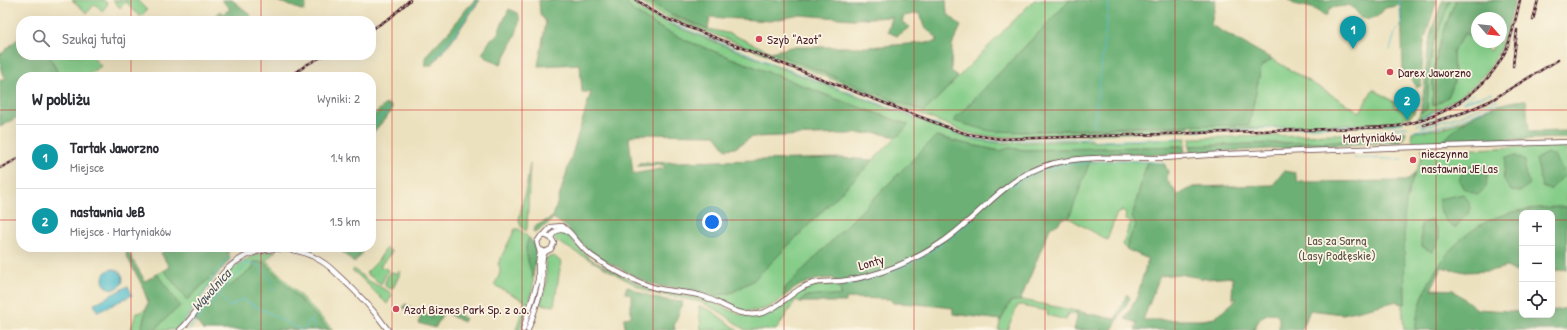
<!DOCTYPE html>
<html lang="pl">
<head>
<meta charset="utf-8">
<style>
	body { margin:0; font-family:"Patrick Hand",sans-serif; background:#f7f7f7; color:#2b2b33 }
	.controls { position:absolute; right:12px; bottom:12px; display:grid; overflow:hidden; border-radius:8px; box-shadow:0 4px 16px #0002 }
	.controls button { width:36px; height:36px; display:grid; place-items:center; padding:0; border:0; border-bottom:1px solid #e1e1e2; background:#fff; color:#2b2b33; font:20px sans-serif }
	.compass { position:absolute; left:1471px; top:12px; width:36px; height:36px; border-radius:50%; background:#fff; box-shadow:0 4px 16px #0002; rotate:118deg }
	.you { position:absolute; left:712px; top:222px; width:14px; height:14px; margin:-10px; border:3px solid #fff; border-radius:50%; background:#1a73e8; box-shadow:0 0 0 6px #1a73e833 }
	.badge { display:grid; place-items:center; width:26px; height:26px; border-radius:50%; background:#b45309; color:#fff; font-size:13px; font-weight:700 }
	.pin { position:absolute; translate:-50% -33px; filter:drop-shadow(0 1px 2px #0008) }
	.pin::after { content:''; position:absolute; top:21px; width:14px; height:12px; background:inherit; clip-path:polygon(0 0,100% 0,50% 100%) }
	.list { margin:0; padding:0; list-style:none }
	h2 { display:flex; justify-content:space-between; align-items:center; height:52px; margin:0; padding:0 16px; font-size:17px }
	h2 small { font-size:13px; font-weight:400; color:#7c7c81 }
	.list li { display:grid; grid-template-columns:26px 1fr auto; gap:12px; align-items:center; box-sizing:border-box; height:64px; padding:0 16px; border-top:1px solid #e1e1e2 }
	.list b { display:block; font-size:15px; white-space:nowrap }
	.list p { margin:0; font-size:13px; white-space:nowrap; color:#7c7c81 }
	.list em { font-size:13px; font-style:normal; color:#7c7c81 }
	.icon { flex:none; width:22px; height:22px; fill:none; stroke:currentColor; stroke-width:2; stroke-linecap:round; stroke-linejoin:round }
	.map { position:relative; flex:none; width:1567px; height:330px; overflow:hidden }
	.search { position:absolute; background:#fff; box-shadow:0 4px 16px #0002; left:16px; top:16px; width:360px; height:44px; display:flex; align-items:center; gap:10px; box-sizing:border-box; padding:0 14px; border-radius:16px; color:#7c7c81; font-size:15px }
	.panel { position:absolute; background:#fff; box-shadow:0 4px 16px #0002; left:16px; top:72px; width:360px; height:180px; border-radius:16px }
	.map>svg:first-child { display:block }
	.green { fill:#85cd89; stroke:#68765a }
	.forest { fill:#6cb075; stroke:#5b6850; fill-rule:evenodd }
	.water { fill:#50bccb; stroke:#4d6e7b }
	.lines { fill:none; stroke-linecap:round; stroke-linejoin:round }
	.stream { stroke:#50bccb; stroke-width:1 }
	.major-casing { stroke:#623c41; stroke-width:6 }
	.major { stroke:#fff; stroke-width:4.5 }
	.rail-casing { stroke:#4a1f2b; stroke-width:2.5 }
	.rail { stroke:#fcf5e5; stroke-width:1; stroke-dasharray:3; stroke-linecap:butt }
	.grid { fill:none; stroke:#d62828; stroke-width:1; stroke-opacity:0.55 }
	.poi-dot { fill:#d1495b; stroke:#fcf5e5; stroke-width:1.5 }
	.labels { text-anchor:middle; stroke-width:3.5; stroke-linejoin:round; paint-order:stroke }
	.poi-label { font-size:13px; fill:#4a1f2b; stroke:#fcf5e5; text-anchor:start }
	.street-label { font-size:13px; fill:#4a1f2b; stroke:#fcf5e5 }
	.park-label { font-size:13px; fill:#5c5347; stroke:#fcf5e5 }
	.water-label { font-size:14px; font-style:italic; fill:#4c5663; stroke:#fcf5e5 }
</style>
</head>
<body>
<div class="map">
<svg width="1567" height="330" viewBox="0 0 1567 330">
	<rect width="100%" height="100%" fill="#fcf5e5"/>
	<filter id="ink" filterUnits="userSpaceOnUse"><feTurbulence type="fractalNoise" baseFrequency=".025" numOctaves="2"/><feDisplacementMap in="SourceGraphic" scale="8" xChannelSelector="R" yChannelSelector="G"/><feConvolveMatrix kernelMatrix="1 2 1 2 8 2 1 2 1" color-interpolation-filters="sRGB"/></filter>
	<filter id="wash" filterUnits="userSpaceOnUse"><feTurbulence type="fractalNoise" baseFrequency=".012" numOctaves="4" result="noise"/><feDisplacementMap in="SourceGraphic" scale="16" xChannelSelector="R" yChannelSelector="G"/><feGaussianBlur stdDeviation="0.9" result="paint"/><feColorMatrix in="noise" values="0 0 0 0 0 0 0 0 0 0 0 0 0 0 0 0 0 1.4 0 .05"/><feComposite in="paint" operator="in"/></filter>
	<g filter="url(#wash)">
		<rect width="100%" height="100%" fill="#ece1be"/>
		<g class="green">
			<polygon points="72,0 104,0 108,4 102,11 95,4 87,13"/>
			<polygon points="113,0 137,0 147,10 140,17 126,2 120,8"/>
			<path d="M623 0H630L642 11 656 19 794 73 971 139 1001 143 1090 140 1095 142 1186 138 1185 149 1183 146 1025 150 1009 148 1000 151 958 142 936 136 785 288 784 297C757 320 739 311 711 297L733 292 754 280 908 125 831 97 786 79 687 41 660 28 633 11Z"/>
			<polygon points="638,0 646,0 669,13 685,21 708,29 731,34 771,52 924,112 1034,0 1070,0 953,121 1021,132 1189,126 1188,131 1002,137 982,136 968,133 809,70 659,14"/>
			<path d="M1450 0H1456C1441 36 1430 66 1433 105L1448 97 1454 83 1453 51 1465 33 1490 51 1497 42H1501V34L1509 24C1497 75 1464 99 1418 118L1420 113 1427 109 1429 72 1433 45Z"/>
			<polygon points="49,55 91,55 101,66 85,77 60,77"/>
			<polygon points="1272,59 1360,112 1373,89 1396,103 1394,106 1406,111 1414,101 1414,113 1410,117 1403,118 1403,122 1383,125 1363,124 1193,130 1194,125 1249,125 1261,67"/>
			<path d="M1469 118 1443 141H1449V144H1416L1411 140 1412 132C1432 131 1451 127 1469 118Z"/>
			<polygon points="1406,132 1403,139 1190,146 1191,138"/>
			<path d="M1567 144V207C1547 208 1526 208 1506 214 1495 217 1486 222 1476 229 1441 253 1420 288 1415 330H1404L1402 304H1405L1403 235 1405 207 1411 184 1424 151 1421 149 1440 151Z"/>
			<polygon points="1122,160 1147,162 1132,217 1136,226 1131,235 1126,249 1122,245 1131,222 1125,220 1126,213 1122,210 1120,213 1117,213 1107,240 1069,218 1089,162"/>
			<polygon points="530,163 527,228 526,231 521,227 519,219 527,183"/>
			<path d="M515 229H519L529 238C521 251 532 265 533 278 535 293 524 316 520 330H516L525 301 494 285C498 278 503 271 498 264Z"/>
			<polygon points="558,231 566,233 577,246 591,259 647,288 704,299 742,315 758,316 770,314 784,305 798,293 811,286 837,284 841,292 841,296 806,296 800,302 796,300 776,330 745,330 722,313 701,302 648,292 556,241 553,236"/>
			<polygon points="386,248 392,252 380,266 388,270 381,284 366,273 378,261"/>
			<path d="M276 251 266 260 333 330H329L264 262 253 268 230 286 222 278C237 264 255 251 276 251Z"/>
			<polygon points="554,256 561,262 554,306 540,304 547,282 545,258"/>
			<polygon points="354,269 367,280 390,292 392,295 387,304 358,275 352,271"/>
			<polygon points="164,270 187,300 213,275 215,277 188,317 175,330 155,330 165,319 180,306 157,274"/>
			<polygon points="399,271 401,272 393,288 391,289 385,286 385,282 389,273 393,272 397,274"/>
			<polygon points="1022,300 1076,311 1075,314 1068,313 1066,320 1047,315 1048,311 1026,307 1025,305 1018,305 1007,330 998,330 1001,320 1011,301"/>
			<polygon points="699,306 710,310 738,330 701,330"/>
			<polygon points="147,308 141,330 131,330 136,313 139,313"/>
		</g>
		<g class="forest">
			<polygon points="221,0 232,0 251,15 247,21 223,21 217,14 220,11 223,14 230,9"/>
			<polygon points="275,0 307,0 304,11"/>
			<polygon points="474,0 480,0 452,40 432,65 425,65 426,56 429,52 451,29 468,7 472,5"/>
			<path d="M539 0H623L633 11 660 28 687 41 786 79 831 97 909 125 897 137 878 133 752 137 735 148 726 149 715 135 637 134 629 138 633 174 665 168 663 165 637 166 639 163 842 158 873 160 754 280 733 292 711 297 694 291 658 286 648 283 594 255 585 248 565 226 553 218C549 224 541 229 534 232L533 231 535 226H536L553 217 591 92H582L580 64 538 66 546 22 540 14Z"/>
			<polygon points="646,0 946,0 947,13 961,26 952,45 951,70 958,77 924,112 771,52 792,47 869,47 936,42 937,38 924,27 920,13 904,16 902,22 910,27 897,36 888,32 892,17 853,19 800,15 770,21 710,17 708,29 669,13"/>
			<polygon points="1070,0 1216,0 1211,25 1272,59 1261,67 1249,125 1156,126 1020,132 990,131 953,121"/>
			<polygon points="1288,0 1437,0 1424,41 1421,86 1417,87 1409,76 1403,70 1401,5 1385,8 1378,16 1368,19 1360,16 1351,5 1330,8 1326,16 1312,8 1294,4"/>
			<path d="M1443 0H1450L1433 45 1429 72 1427 109 1420 113C1426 88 1425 63 1430 38 1432 25 1438 13 1443 0Z"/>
			<path d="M1456 0H1515L1509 24 1501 34V18H1477V42L1465 33 1453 51 1454 83 1448 97 1433 106C1430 67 1441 35 1456 0Z"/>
			<path d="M509 9 518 13C524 24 507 53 501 64L485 57 482 54 491 39 499 34 500 28Z"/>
			<path d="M21 36V55H49L60 77H21V115L0 127V80L6 78C0 76 0 62 0 53L1 54Z"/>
			<path d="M1523 100H1526L1529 132 1567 131V138L1442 141C1449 136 1455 129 1461 124 1479 110 1500 103 1523 100Z"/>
			<polygon points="389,104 392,108 391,112 371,135 371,118 384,105"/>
			<path d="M936 136 958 142 1000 151 1009 148 1025 150 1183 146 1185 151 1184 153 1151 155 1125 154 1092 156 1069 218H1063L1058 224 1050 228 1020 301H1011L1001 320 953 314V308L917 304 893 303 890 299 846 298V302H800C808 291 828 296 841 296V292L833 278C813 279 799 283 784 297L785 288Z"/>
			<polygon points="1403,139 1400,142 1397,142 1195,153 1191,152 1190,146"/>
			<polygon points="1547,153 1555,156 1565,175 1550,190 1542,187 1536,159"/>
			<polygon points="1516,156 1525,161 1525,173 1530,184 1520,192 1511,191 1503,178 1506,157"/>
			<path d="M1147 162 1160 163 1165 165 1168 172 1167 180 1178 195 1193 187 1273 185 1284 171 1295 173 1298 182 1405 181 1409 179 1415 172 1407 196 1404 219 1405 304 1398 303V301L1343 314 1310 310 1302 330H1279V317L1274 313C1263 313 1258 320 1254 330H1216L1213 328 1202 330H1135L1137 323 1125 319 1137 297 1148 259 1126 249 1131 235 1136 226 1132 217ZM1179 274 1206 279 1233 277 1232 298 1237 299 1215 318 1202 320H1143L1160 276Z"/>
			<polygon points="1477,163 1488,170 1486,187 1478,195 1463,188 1459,180 1464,168"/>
			<path d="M1463 194 1469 202 1470 211 1455 228C1445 224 1438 210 1439 199Z"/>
			<path d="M1567 207V269L1552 271V213H1522V272H1516L1507 267 1489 271 1465 272 1442 267 1431 289 1453 290 1477 309 1522 312V315H1552V311L1567 308V330H1415C1421 279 1455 229 1506 214 1526 208 1547 207 1567 207Z"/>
			<path d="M1431 220C1441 235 1442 237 1432 252L1421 246V224Z"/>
			<path d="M529 238C541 247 534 265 533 278 530 266 522 250 529 238Z"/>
			<polygon points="170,247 227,247 230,259 215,277 213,275 187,300 164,270 169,267 161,253"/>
			<polygon points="338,247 358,247 363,252 354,263 341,251"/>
			<polygon points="127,250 145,281 157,274 180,306 165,319 155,330 141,330 148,302 142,285 126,255"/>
			<polygon points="253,262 264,262 329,330 203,330 194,318 222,278 230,286 253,268"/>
			<path d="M627 286C647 297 661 300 683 302L674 325 675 330H625L624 318 631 317V294L625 293Z"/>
			<polygon points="1127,294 1130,298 1112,330 1074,330 1077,318 1076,311 1115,319"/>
			<polygon points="405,304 432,318 432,310 441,314 444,308 465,318 463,322 444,312 435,328 418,323 421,317 403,308"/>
		</g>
		<g class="water">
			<circle cx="113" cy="279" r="10"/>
			<polygon points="128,286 132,295 98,312 94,304"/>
		</g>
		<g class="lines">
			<g class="stream">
				<polyline points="632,0 656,17 779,66 942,127"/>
				<polyline points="1390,50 1395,33 1401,24 1399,0"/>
				<polyline points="431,61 454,35 478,0"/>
				<polyline points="1473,94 1463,102 1492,93"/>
				<polyline points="1419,119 1452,104 1467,94"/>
				<polyline points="1386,125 1403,123"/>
				<polyline points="1417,125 1473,105"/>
				<polyline points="1094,126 1109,0"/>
				<polyline points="1422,127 1457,117 1498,99"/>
				<polyline points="371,128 389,109"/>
				<polyline points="1393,128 1408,127"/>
				<polyline points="946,129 969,137 990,141 1091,138 1095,141 1181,138"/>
				<polyline points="1195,131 1380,125"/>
				<path d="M1413 131C1445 128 1471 116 1499 102"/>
				<polyline points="1361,133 1405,131"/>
				<polyline points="1354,158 1394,159"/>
				<polyline points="1397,159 1403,159"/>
				<polyline points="1012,186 1038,172 1068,164 1122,160 1164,163"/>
				<polyline points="950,240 974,219"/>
				<polyline points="239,247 240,253"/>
				<polyline points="247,264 257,264 272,281 273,291"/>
				<path d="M833 285C871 284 913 264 943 244"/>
				<polyline points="218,293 230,307 242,299 301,330"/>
				<path d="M758 316C780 314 791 295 810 287"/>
				<path d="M177 328C199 308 208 277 230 258"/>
				<path d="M185 330C206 310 217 272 245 262L247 264 245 267 225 286 189 330"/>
				<polyline points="304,330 311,319 315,330"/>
			</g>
		</g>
	</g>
	<g filter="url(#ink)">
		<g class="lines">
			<defs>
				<g id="major">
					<path d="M544 235 551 227 562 226C573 233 580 248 592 256 609 268 640 285 660 289 674 292 689 292 702 296 721 302 737 317 758 314 780 310 792 288 814 283 823 281 832 282 841 281 877 277 915 261 945 240 987 210 1010 169 1065 161 1098 156 1129 158 1162 158 1184 157 1205 155 1227 154 1340 150 1454 145 1567 142"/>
					<path d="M551 238C554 230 561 228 568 232"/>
					<path d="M180 330C200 312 209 286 228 268 253 245 293 243 321 261 328 265 334 271 339 276 358 293 374 310 388 330"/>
					<polyline points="523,330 538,280 538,264 540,253 537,242 541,236 544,235 551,238 554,243 551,249 545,252 539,249"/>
					<path d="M528 330C533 315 539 300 542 285 544 273 539 263 545 252"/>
				</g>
			</defs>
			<use href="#major" class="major-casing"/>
			<use href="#major" class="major"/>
			<defs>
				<g id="rail">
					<path d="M636 0 650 10 667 19 949 128 967 134 1001 139 1361 128C1375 127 1389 128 1403 125 1445 117 1488 89 1506 50 1513 34 1516 17 1520 0"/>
					<polyline points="1533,20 1538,0"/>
					<polyline points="371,30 391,17 410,0"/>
					<polyline points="1513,66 1517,30"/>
					<polyline points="290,77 306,65 325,55"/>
					<polyline points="1424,125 1465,112 1490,101 1558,60"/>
					<polyline points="0,168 21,157"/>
				</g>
			</defs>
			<use href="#rail" class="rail-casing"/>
			<use href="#rail" class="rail"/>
		</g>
	</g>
	<path class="grid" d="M131 0V21M261 0V21M392 0V330M522 0V330M653 0V330M784 0V330M914 0V330M1045 0V330M1175 0V330M1306 0V330M1436 0V330M131 55V77M261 55V77M0 110H21M371 110H1567M0 220H21M371 220H1522M1552 220H1567M131 247V330M261 247V330"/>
	<g class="poi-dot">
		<circle cx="759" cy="39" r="4"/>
		<circle cx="1390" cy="72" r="4"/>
		<circle cx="1413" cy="160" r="4"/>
		<circle cx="396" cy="309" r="4"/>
	</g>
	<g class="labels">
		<g class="poi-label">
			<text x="767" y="44">Szyb "Azot"</text>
			<text x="1398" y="77">Darex Jaworzno</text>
			<text x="1421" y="158">nieczynna<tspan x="1421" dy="15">nastawnia JE Las</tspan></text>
			<text x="404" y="314">Azot Biznes Park Sp. z o.o.</text>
		</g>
		<g class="street-label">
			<text transform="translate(1372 137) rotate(-2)" y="5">Martyniaków</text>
			<text transform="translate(871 262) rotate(-16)" y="5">Lonty</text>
		</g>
		<g class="park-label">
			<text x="1337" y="245">Las za Sarną<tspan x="1337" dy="15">(Lasy Podłęskie)</tspan></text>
		</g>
		<g class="water-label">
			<text transform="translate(211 290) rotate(-48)" y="5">Wąwolnica</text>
		</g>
	</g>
</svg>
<div class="controls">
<button>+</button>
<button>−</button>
<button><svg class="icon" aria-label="locate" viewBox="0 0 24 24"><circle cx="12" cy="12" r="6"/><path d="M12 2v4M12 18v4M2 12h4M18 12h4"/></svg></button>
</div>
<svg class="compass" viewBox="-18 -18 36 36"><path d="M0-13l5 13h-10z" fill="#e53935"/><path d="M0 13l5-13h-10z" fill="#7c7c81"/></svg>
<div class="you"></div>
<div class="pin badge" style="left:1353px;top:49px;background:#0f9aa8">1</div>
<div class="pin badge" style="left:1407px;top:120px;background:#0f9aa8">2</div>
<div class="search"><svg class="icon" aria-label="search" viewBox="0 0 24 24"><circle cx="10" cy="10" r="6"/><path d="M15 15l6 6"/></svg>Szukaj tutaj</div>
<section class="panel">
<h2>W pobliżu<small>Wyniki: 2</small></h2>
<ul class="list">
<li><span class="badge" style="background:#0f9aa8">1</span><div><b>Tartak Jaworzno</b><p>Miejsce</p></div><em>1.4 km</em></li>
<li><span class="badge" style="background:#0f9aa8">2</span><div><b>nastawnia JeB</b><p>Miejsce · Martyniaków</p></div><em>1.5 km</em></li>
</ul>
</section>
</div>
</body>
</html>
